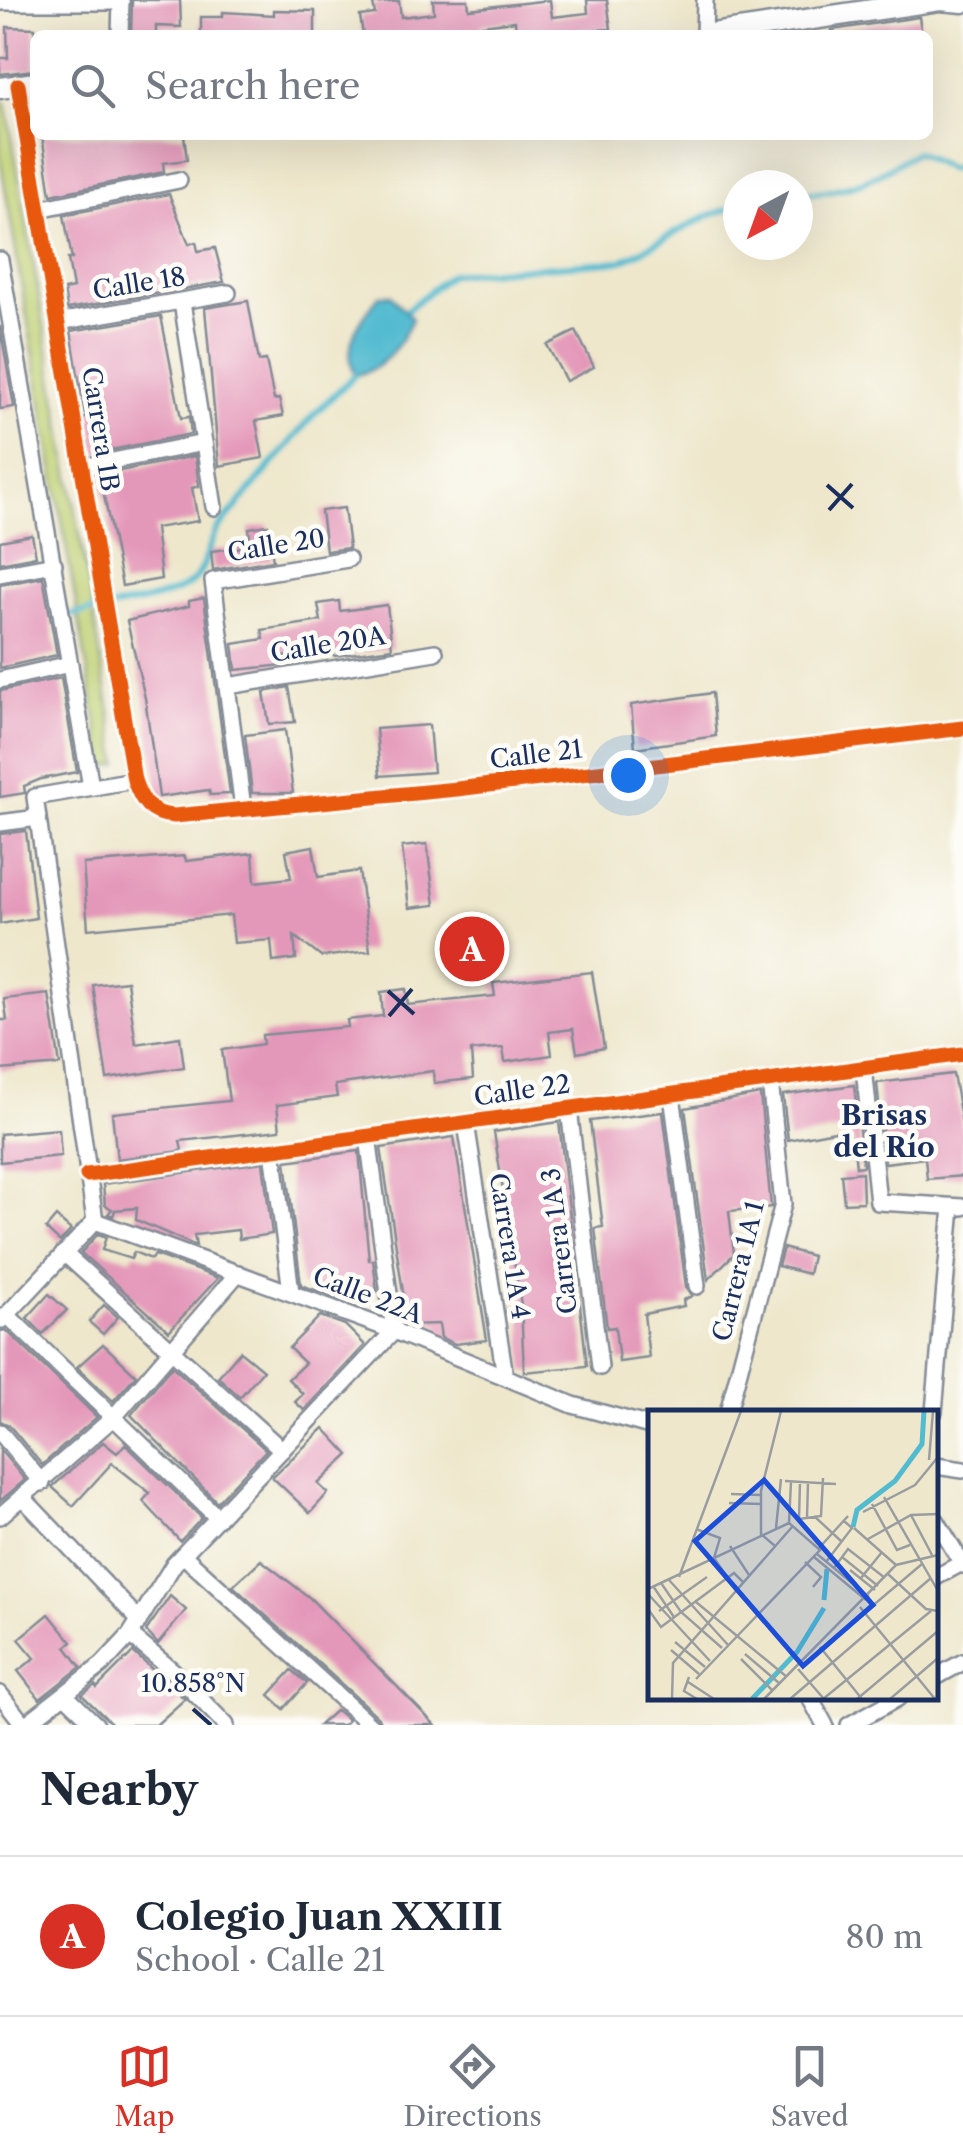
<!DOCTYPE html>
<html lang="en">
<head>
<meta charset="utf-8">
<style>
	body { margin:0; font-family:"Libre Caslon Text",serif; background:#f6f6f7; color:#1f2937 }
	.compass { position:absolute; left:723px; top:170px; width:90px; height:90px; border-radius:50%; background:#fff; box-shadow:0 10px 40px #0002; rotate:221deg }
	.you { position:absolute; left:628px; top:775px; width:35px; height:35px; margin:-25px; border:8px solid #fff; border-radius:50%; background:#1a73e8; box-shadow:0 0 0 15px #1a73e833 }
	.badge { display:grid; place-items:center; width:65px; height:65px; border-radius:50%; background:#d93025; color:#fff; font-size:32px; font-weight:700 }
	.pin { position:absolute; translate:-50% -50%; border:5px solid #fff; box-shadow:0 2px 10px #0006 }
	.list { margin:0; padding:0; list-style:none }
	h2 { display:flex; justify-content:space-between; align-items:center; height:130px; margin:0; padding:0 40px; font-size:42px }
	h2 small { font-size:32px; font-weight:400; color:#747a83 }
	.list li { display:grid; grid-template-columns:65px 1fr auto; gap:30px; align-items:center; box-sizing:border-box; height:160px; padding:0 40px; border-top:2px solid #e0e1e3 }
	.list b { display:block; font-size:38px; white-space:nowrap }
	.list p { margin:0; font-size:32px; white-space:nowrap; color:#747a83 }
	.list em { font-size:32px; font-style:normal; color:#747a83 }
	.icon { flex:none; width:55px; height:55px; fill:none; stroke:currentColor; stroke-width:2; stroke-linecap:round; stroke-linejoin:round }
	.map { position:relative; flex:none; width:963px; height:1725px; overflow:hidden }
	.search { position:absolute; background:#fff; box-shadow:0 10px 40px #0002; left:30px; right:30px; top:30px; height:110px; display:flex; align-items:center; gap:25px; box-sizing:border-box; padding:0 35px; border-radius:15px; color:#747a83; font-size:38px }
	.sheet { height:290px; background:#fff }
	nav { display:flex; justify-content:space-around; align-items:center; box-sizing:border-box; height:140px; border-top:2px solid #e0e1e3; background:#fff; font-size:28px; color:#747a83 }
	nav a { display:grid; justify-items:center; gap:5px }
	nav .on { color:#d93025 }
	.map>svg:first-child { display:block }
	.green { fill:#becf71; stroke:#6c7f68; stroke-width:2.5 }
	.water { fill:#52bbd0; stroke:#367597; stroke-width:2.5 }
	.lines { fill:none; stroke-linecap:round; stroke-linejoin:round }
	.stream { stroke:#52bbd0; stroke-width:6 }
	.building { fill:#e498b9 }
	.minor-casing { stroke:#848b95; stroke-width:20 }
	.tertiary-casing { stroke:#848b95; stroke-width:25 }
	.minor { stroke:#fff; stroke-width:15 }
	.tertiary { stroke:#fff; stroke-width:20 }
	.cycleway-casing { stroke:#fdfcf7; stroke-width:21 }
	.cycleway { stroke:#e8590c; stroke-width:15 }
	.ticks { fill:none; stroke:#1b2f5e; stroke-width:4 }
	.labels { text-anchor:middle; stroke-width:9; stroke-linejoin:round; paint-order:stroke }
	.street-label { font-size:25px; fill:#1b2f5e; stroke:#fdfcf7 }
	.neighbourhood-label { font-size:28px; font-weight:bold; fill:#1b2f5e; stroke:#fdfcf7 }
	.inset-river { fill:none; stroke:#52bbd0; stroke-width:5 }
	.inset-road { fill:none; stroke:#9a9da0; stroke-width:2.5 }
	.view { fill:#1d4ed8; fill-opacity:0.15; stroke:#1d4ed8; stroke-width:5 }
	.inset-edge { fill:none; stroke:#1b2f5e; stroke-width:5 }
	.ticks-label { font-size:25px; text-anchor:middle; fill:#1b2f5e; stroke:#fdfcf7; stroke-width:9; stroke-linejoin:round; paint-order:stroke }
</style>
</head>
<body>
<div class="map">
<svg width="963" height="1725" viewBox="0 0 963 1725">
	<rect width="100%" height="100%" fill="#fdfcf7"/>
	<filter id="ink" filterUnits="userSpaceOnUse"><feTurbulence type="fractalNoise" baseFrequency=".01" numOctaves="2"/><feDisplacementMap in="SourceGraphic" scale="20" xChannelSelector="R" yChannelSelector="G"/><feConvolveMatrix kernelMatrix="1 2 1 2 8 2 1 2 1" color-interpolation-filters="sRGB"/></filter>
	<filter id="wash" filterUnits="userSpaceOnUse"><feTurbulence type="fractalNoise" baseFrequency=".0048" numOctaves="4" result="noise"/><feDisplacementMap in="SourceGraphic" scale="40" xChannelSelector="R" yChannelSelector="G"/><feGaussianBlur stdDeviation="2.25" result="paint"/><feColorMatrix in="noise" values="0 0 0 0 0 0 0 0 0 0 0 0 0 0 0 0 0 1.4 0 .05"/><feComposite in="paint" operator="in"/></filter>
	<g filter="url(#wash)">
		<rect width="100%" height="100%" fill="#eee7cc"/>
		<polygon class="green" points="6,102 119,764 104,767 0,159 0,103"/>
		<path class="water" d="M380 295H391L412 319C400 345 384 370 355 375 341 344 361 318 380 295Z"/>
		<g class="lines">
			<g class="stream">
				<path d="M798 194C855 190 869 181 916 152L950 169 963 166"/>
				<polyline points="408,309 451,274 622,261 707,216 738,206"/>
				<path d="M61 617C93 609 176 602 196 578 207 565 208 544 218 529L314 414 355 375"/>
			</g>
		</g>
		<g id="blocks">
			<g class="building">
				<polygon points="132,0 180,0 181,27 156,26 156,35 131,35"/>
				<polygon points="433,0 468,0 469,9 550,0 552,17 588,13 587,0 607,0 611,29 516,35 515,21 482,25 483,35 363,35 360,16 375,14 373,4 399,1 401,17 434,13"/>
				<polygon points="274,10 315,11 315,35 201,35 201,17 223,17 223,12 274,15"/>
				<polygon points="919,17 922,35 832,35 832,30"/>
				<polygon points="7,27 35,28 35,70 0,74 0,58 8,58"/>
				<polygon points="42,135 184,135 187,160 163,163 164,172 51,195"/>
				<polygon points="169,194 189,244 196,242 198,251 215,248 224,282 67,309 64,290 73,288 68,259 72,259 64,215"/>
				<polygon points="248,301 259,361 266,360 274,400 279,399 283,416 256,421 263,458 219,466 205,308"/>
				<polygon points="161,316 181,418 189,417 191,434 96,453 89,418 85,418 71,331"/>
				<polygon points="0,326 14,407 0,409"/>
				<polygon points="576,331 594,367 566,381 547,345"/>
				<polygon points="195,456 199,486 192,488 198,521 155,528 161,579 122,586 100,475"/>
				<polygon points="344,508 349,548 326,551 321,511"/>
				<polygon points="268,525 273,560 213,570 211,551 251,546 249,528"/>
				<polygon points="32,535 36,556 0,563 0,541"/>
				<polygon points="43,577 57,655 0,668 0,585"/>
				<polygon points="204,598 230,794 210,795 209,790 159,797 145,698 127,621 189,606 189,601"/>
				<polygon points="339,601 340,611 387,605 392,648 335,656 325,650 283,657 285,665 236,670 233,644 264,639 262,630 321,621 318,604"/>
				<polygon points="61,678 77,772 41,779 24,786 25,793 0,797 0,691"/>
				<polygon points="289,687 295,722 269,724 264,692"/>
				<polygon points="712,693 716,736 635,748 631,705"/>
				<polygon points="429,725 433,772 380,776 376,729"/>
				<polygon points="285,730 293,793 252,793 245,735"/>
				<polygon points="26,831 36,918 0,924 0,834"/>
				<polygon points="427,844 435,905 409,908 402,847"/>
				<polygon points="313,846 318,877 359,871 370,951 321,957 294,936 296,959 273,962 271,940 234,943 231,915 88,929 83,864 185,856 186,861 253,853 255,882 291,878 286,851"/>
				<polygon points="592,972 604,1048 577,1053 573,1029 549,1032 552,1055 505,1062 503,1048 471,1051 473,1079 434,1083 433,1071 335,1085 337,1097 277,1105 280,1130 180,1141 182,1151 117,1159 112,1113 229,1101 222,1050 263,1044 262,1035 348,1027 347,1020 383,1016 381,992 406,989 408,1005 495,996 493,983"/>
				<polygon points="127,981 136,1044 180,1037 184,1067 107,1079 93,985"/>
				<polygon points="49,994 60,1065 0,1070 0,1020 7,1020 4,999"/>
				<polygon points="953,1074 963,1129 963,1176 927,1179 925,1158 885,1163 877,1083"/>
				<polygon points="854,1085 863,1166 856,1167 853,1139 842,1140 840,1130 788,1140 783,1095"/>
				<polygon points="760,1094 771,1207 729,1211 734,1254 708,1280 685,1108"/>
				<polygon points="663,1112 686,1287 692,1296 683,1300 684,1306 644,1314 649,1358 619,1362 615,1327 607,1328 595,1228 603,1227 590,1121"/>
				<polygon points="559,1122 587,1366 524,1372 521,1305 494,1132"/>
				<polygon points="59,1129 61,1156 0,1162 0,1134"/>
				<polygon points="454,1137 487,1340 455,1344 441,1338 439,1324 408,1325 381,1148"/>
				<polygon points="359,1151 369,1260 373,1260 377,1291 340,1299 301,1285 286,1161"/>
				<polygon points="263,1162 272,1234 239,1239 238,1230 194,1235 196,1246 136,1220 137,1208 115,1210 113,1216 108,1214 112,1209 105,1205 103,1184"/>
				<polygon points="862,1172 863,1202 844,1203 841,1174"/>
				<polygon points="56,1217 71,1230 60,1242 46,1229"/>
				<polygon points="98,1234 106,1237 102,1250 131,1259 134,1252 151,1259 155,1255 218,1278 169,1331 81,1253"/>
				<polygon points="783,1248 812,1256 808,1274 778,1266"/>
				<polygon points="49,1294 67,1310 43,1334 27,1318"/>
				<polygon points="104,1305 118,1317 103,1334 89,1322"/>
				<polygon points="320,1316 345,1325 365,1345 304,1410 295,1402 303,1394 288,1379 305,1363 289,1348"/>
				<polygon points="6,1330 97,1417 42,1465 9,1425 0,1421 0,1331"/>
				<polygon points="103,1344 136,1375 113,1401 77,1367"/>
				<polygon points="240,1351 263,1370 240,1397 218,1377"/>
				<polygon points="172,1366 266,1450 217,1502 131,1415"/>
				<polygon points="324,1428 349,1455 318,1484 328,1493 310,1513 272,1477"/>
				<polygon points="103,1442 117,1453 125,1444 202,1518 180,1541 143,1501 150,1493 112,1463 73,1506 52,1487"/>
				<polygon points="0,1450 25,1480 0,1501"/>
				<polygon points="261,1560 310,1598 435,1725 381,1725 378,1717 233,1586"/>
				<polygon points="170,1596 186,1610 158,1644 146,1631"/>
				<polygon points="49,1614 72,1642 66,1647 81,1667 40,1699 18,1671 35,1658 19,1639"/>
				<polygon points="133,1652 185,1699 156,1725 113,1725 82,1695 95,1685 97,1688"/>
				<polygon points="292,1670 307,1683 284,1709 269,1695"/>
				<polygon points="336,1710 348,1720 343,1725 319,1725"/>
			</g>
		</g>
	</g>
	<g filter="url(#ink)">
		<use href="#blocks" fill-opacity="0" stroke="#848b95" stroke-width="2.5"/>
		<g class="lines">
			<defs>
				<g id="minor">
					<polyline points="0,2 121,2"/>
					<polyline points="120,35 121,0"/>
					<polyline points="704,35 705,0"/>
					<path d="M18 85 134 780C141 801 150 815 174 816L457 789 963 728"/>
					<polyline points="39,209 179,180"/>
					<polyline points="0,260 91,787"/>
					<polyline points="182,302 214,507"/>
					<polyline points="58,322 228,293"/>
					<polyline points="82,467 204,443"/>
					<polyline points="0,574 54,564"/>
					<polyline points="0,680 70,664"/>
					<polyline points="228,686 435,652"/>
					<polyline points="243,808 213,581 348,559"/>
					<polyline points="0,823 38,818"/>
					<polyline points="864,1068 878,1202 963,1207"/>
					<polyline points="672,1095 697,1286"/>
					<polyline points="569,1109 600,1367"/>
					<polyline points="466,1123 505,1376"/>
					<polyline points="273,1150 291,1292"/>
					<polyline points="87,1175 963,1054"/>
					<polyline points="95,1221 394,1331 573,1405 650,1426"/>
					<polyline points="95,1221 35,797 134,780"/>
					<polyline points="64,1253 282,1450"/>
					<polyline points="7,1315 218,1518"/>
					<polyline points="2,1320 95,1221"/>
					<polyline points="728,1412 783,1204 770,1081"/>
					<polyline points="934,1412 952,1207"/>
					<polyline points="0,1432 42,1483"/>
					<polyline points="936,1466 963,1470"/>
					<polyline points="23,1498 139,1620"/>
					<polyline points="0,1516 113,1418 238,1273"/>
					<polyline points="936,1520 963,1565"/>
					<polyline points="183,1555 370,1725"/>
					<polyline points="936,1577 962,1563"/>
					<polyline points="130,1635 173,1671 226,1725"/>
					<polyline points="936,1677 963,1662"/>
					<polyline points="0,1694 24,1725"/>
					<polyline points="66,1696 96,1725"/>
					<polyline points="810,1698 825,1725"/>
					<polyline points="25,1725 102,1665 130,1635 174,1564 394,1331 368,1137"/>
					<polyline points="849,1725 898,1698"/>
				</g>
				<g id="tertiary">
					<polyline points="705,35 940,0 963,2"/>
					<polyline points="0,88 35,83"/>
				</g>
			</defs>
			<use href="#minor" class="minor-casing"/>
			<use href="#tertiary" class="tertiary-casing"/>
			<use href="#minor" class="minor"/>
			<use href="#tertiary" class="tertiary"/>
			<defs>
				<g id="cycleway">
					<path d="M18 85 134 780C141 801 150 815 174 816L457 789 963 728"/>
					<polyline points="87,1175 963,1054"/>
				</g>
			</defs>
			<use href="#cycleway" class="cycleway-casing"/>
			<use href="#cycleway" class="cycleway"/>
		</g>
	</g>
	<path class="ticks" d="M827 485 853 508M829 510 852 484M388 991 414 1014M389 1016 412 989M193 1709 211 1725"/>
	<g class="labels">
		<g class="street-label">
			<text transform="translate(139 283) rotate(-9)" y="9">Calle 18</text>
			<text transform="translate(101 429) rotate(81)" y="9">Carrera 1B</text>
			<text transform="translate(276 545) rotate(-9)" y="9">Calle 20</text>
			<text transform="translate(328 644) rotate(-9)" y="9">Calle 20A</text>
			<text transform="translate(536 754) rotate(-7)" y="9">Calle 21</text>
			<text transform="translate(522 1090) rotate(-8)" y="9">Calle 22</text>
			<text transform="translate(559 1241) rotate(-97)" y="9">Carrera 1A 3</text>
			<text transform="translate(510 1246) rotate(81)" y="9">Carrera 1A 4</text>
			<text transform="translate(738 1271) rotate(-76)" y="9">Carrera 1A 1</text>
			<text transform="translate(368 1295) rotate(21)" y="9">Calle 22A</text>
		</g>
		<g class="neighbourhood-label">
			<text x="884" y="1125">Brisas<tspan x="884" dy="32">del Río</tspan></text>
		</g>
	</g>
	<g transform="translate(648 1410)">
		<rect width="290" height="290" fill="#eee7cc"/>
		<path class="inset-river" d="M205 117 209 100 247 71 274 34 276 1M176 190 179 159M104 289 149 242 176 198"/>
		<path class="inset-road" d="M281 50 285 1M137 71 188 74M152 72 151 109 173 106 175 68M83 84 113 85M236 87 290 181M81 93 113 94M224 94 249 140 262 135M215 102 267 75 290 47M263 105 284 145M166 106 193 131M159 107 160 72M141 113 143 72M128 118 133 69M206 118 248 155M48 119 72 128 66 148 80 168M220 129 263 105 290 104M82 136 101 165M127 136 113 124V81L133 1M171 138 200 106M169 144 221 187M166 147 218 190M194 147 230 176M157 152 173 167 165 177M178 152 204 118 196 111M186 158 200 139 237 168M202 160 227 180M240 164 278 199 290 201M31 167 93 1M213 168 234 142M21 170 81 236M13 173 33 202 74 238M5 176 26 207M0 179 141 113M0 184 62 251M48 192 139 267M212 197 287 289M0 199 13 217 86 163 95 172M11 201 59 167M216 203 274 154M27 232 57 257M172 237 214 289M23 240 51 264M97 244 131 273M93 249 124 280M150 259 176 289M41 267 36 281 49 289M48 269 172 140 141 113M40 272 66 289M24 289 25 253 144 117M116 289 248 155 290 145M142 289 283 168M175 289 283 201M209 289 290 221M242 289 290 248"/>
		<path class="view" d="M116 70 225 195 155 256 47 131Z"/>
		<rect width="290" height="290" class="inset-edge"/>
	</g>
	<g class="ticks-label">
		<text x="193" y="1692">10.858°N</text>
	</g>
</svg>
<svg class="compass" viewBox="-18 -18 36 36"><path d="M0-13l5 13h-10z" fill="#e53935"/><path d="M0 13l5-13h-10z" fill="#747a83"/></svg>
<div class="you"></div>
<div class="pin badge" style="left:472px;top:949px">A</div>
<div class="search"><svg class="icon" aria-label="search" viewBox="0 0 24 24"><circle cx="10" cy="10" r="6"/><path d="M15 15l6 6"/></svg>Search here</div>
</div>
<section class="sheet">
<h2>Nearby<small></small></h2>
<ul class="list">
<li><span class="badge">A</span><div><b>Colegio Juan XXIII</b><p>School · Calle 21</p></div><em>80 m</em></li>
</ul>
</section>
<nav>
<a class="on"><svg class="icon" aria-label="map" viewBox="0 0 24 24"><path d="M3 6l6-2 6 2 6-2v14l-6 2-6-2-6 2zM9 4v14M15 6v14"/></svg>Map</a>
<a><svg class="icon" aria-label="directions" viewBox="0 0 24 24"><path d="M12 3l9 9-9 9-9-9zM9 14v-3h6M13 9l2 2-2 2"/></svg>Directions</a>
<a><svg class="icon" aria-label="saved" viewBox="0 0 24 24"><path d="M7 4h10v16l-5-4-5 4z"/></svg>Saved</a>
</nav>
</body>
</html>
